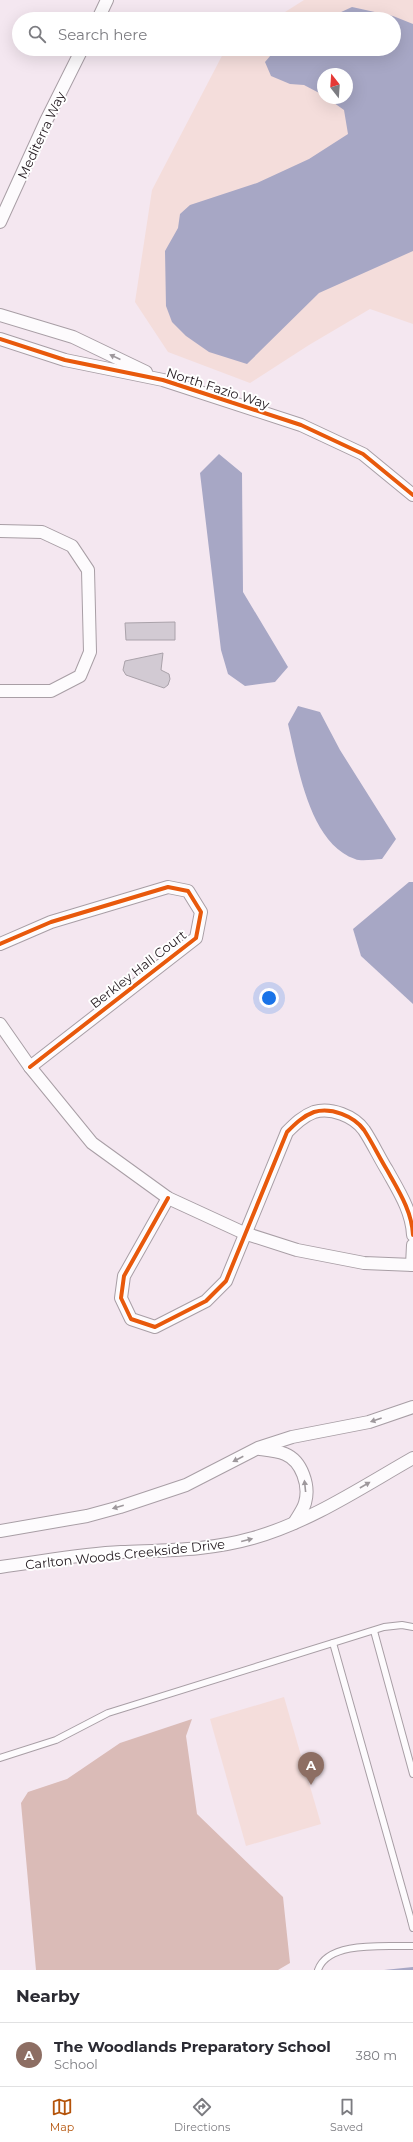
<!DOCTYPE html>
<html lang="en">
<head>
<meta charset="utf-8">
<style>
	body { margin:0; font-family:Montserrat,sans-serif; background:#f7f7f7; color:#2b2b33 }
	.compass { position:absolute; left:317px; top:68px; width:36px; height:36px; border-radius:50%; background:#fff; box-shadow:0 4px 16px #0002; rotate:343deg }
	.you { position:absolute; left:269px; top:998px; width:14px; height:14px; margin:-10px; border:3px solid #fff; border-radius:50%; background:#1a73e8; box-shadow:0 0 0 6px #1a73e833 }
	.badge { display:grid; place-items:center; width:26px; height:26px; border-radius:50%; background:#b45309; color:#fff; font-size:13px; font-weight:700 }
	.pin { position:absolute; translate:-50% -33px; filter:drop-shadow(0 1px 2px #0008) }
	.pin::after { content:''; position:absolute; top:21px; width:14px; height:12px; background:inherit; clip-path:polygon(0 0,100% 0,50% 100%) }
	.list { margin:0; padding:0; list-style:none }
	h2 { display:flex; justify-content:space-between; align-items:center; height:52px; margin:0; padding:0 16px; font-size:17px }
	h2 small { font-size:13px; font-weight:400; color:#7c7c81 }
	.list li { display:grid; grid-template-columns:26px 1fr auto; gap:12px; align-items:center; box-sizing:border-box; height:64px; padding:0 16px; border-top:1px solid #e1e1e2 }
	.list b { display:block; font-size:15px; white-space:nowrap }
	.list p { margin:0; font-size:13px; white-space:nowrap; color:#7c7c81 }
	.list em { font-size:13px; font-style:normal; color:#7c7c81 }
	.icon { flex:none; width:22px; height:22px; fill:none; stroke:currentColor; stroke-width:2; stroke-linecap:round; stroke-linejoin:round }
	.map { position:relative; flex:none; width:413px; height:1970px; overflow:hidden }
	.search { position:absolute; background:#fff; box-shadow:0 4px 16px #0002; left:12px; right:12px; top:12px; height:44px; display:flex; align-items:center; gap:10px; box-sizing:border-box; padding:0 14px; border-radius:22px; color:#7c7c81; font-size:15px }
	.sheet { height:116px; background:#fff }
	nav { display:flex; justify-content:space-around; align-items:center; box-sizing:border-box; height:56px; border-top:1px solid #e1e1e2; background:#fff; font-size:11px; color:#7c7c81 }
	nav a { display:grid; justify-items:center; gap:2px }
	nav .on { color:#b45309 }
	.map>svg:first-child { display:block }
	.green { fill:#f4dddb; fill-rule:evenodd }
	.forest { fill:#dabbb7 }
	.water { fill:#a7a7c5 }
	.building { fill:#d2cad3; stroke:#aaa2aa }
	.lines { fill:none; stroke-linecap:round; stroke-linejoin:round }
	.service-casing { stroke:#a89ea5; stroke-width:8 }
	.minor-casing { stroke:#a89ea5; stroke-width:14 }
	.service { stroke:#fdfbfd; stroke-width:6 }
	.minor { stroke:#fdfbfd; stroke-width:12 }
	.cycleway-casing { stroke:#fff; stroke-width:6 }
	.cycleway { stroke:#e8590c; stroke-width:4 }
	.oneway { fill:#9e989c }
	.labels { text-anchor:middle; stroke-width:4; stroke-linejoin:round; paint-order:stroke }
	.street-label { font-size:13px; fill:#292026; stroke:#fff }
</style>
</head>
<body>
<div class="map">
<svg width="413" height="1970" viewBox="0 0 413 1970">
	<rect width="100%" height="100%" fill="#f4e7f0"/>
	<g class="green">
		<path d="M304 0H413V324L370 309 309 345 250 383 168 352 135 302 152 190 225 50 394 49V19H274ZM323 74H347V98H323Z"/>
		<polygon points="284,1697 321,1824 246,1846 210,1719"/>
	</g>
	<polygon class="forest" points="192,1719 186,1736 197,1814 283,1897 290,1963 278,1970 36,1970 21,1803 28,1792 67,1779 120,1743"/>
	<g class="water">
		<polygon points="352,7 393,16 413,24 413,251 319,293 247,364 209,352 186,336 172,322 166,306 165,251 178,228 180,214 190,205 257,183 309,159 348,134 344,110 327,98 347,98 347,74 323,74 323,95 304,85 290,84 271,76 265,62 276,49 394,49 394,19 326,19"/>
		<polygon points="219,454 242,473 243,592 288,667 275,682 245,686 228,674 221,650 200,473"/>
		<path d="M298 706 320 712 340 750 396 839 382 859C374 859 362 862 355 859 309 843 298 766 288 724Z"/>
		<polygon points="409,882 413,882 413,1004 361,956 353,929"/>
		<polygon points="413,1967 413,1970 384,1970"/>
	</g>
	<g class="building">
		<polygon points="175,622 175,640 126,640 125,623"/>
		<polygon points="163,653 161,670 169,674 170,679 168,685 164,688 126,675 123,670 125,661"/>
	</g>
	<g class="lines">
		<defs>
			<g id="service">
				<polyline points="374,1631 413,1774"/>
				<polyline points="333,1643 411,1920 413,1919"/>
				<polyline points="0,1758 56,1740 108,1713 384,1627 402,1625 413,1627"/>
				<polyline points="411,1920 413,1928"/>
				<path d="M318 1970C328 1940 387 1947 413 1946"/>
			</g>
			<g id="minor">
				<polyline points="98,19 107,0"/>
				<polyline points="0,222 46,121 82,49"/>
				<polyline points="0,315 73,337 146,372"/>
				<polyline points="0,339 65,360 163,380 301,425 363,454 413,495"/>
				<polyline points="0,531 42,532 72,546 88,570 90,652 80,676 51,691 0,691"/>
				<polyline points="0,944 51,922 168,887 188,891 201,912 196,938 30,1067"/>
				<polyline points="0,1024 30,1067 92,1143 168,1198 244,1233 297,1250 364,1263 413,1265"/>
				<path d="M168 1198 124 1276 121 1298 131 1319 155 1327 206 1301 226 1281 287 1132C295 1124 303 1116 314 1112 331 1107 354 1116 364 1130 372 1142 379 1157 387 1170 398 1190 412 1211 413 1235"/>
				<polyline points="412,1265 413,1245"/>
				<path d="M260 1449C268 1450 278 1451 285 1454 302 1461 310 1486 305 1503 303 1510 298 1516 294 1523"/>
				<polyline points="0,1531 87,1516 120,1507 186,1485 258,1448 292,1437 369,1422 413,1407"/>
				<path d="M0 1567C40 1562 80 1554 121 1552 167 1550 207 1551 253 1538 310 1522 362 1487 413 1458"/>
			</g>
		</defs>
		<use href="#service" class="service-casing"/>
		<use href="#minor" class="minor-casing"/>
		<use href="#service" class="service"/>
		<use href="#minor" class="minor"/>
		<defs>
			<g id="cycleway">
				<polyline points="0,339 65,360 163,380 301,425 363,454 413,495"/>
				<polyline points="0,944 51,922 168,887 188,891 201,912 196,938 30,1067"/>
				<path d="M168 1198 124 1276 121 1298 131 1319 155 1327 206 1301 226 1281 287 1132C295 1124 303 1116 314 1112 331 1107 354 1116 364 1130 372 1142 379 1157 387 1170 398 1190 412 1211 413 1235"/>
			</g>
		</defs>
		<use href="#cycleway" class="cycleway-casing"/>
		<use href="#cycleway" class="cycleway"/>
	</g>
	<defs><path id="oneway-solid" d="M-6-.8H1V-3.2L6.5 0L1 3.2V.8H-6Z"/></defs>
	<g class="oneway">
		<use href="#oneway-solid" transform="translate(115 357) rotate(-155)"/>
		<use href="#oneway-solid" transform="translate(376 1420) rotate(161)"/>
		<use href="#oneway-solid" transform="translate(238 1459) rotate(153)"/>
		<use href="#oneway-solid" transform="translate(365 1485) rotate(-30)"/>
		<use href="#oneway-solid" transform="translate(305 1486) rotate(-96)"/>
		<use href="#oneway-solid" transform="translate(118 1507) rotate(164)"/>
		<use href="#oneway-solid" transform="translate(247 1540) rotate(-14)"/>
	</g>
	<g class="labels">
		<g class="street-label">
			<text transform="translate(41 135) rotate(-65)" y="5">Mediterra Way</text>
			<text transform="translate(218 388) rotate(18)" y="5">North Fazio Way</text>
			<text transform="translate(138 969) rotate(-38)" y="5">Berkley Hall Court</text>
			<text transform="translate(125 1554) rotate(-6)" y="5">Carlton Woods Creekside Drive</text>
		</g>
	</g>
</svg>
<svg class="compass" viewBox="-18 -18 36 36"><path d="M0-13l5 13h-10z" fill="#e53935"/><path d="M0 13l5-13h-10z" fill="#7c7c81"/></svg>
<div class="you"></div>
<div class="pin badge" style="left:311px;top:1785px;background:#8d6e63">A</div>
<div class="search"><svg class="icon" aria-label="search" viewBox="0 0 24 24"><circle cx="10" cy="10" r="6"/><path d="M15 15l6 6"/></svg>Search here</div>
</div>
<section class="sheet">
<h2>Nearby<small></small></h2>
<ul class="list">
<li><span class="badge" style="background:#8d6e63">A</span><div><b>The Woodlands Preparatory School</b><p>School</p></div><em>380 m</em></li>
</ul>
</section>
<nav>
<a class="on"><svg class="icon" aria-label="map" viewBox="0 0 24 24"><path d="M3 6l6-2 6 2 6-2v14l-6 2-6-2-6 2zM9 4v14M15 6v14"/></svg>Map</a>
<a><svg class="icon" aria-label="directions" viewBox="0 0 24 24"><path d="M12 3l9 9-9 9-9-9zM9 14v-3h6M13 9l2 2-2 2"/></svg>Directions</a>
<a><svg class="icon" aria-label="saved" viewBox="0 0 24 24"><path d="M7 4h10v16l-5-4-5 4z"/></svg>Saved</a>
</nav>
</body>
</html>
